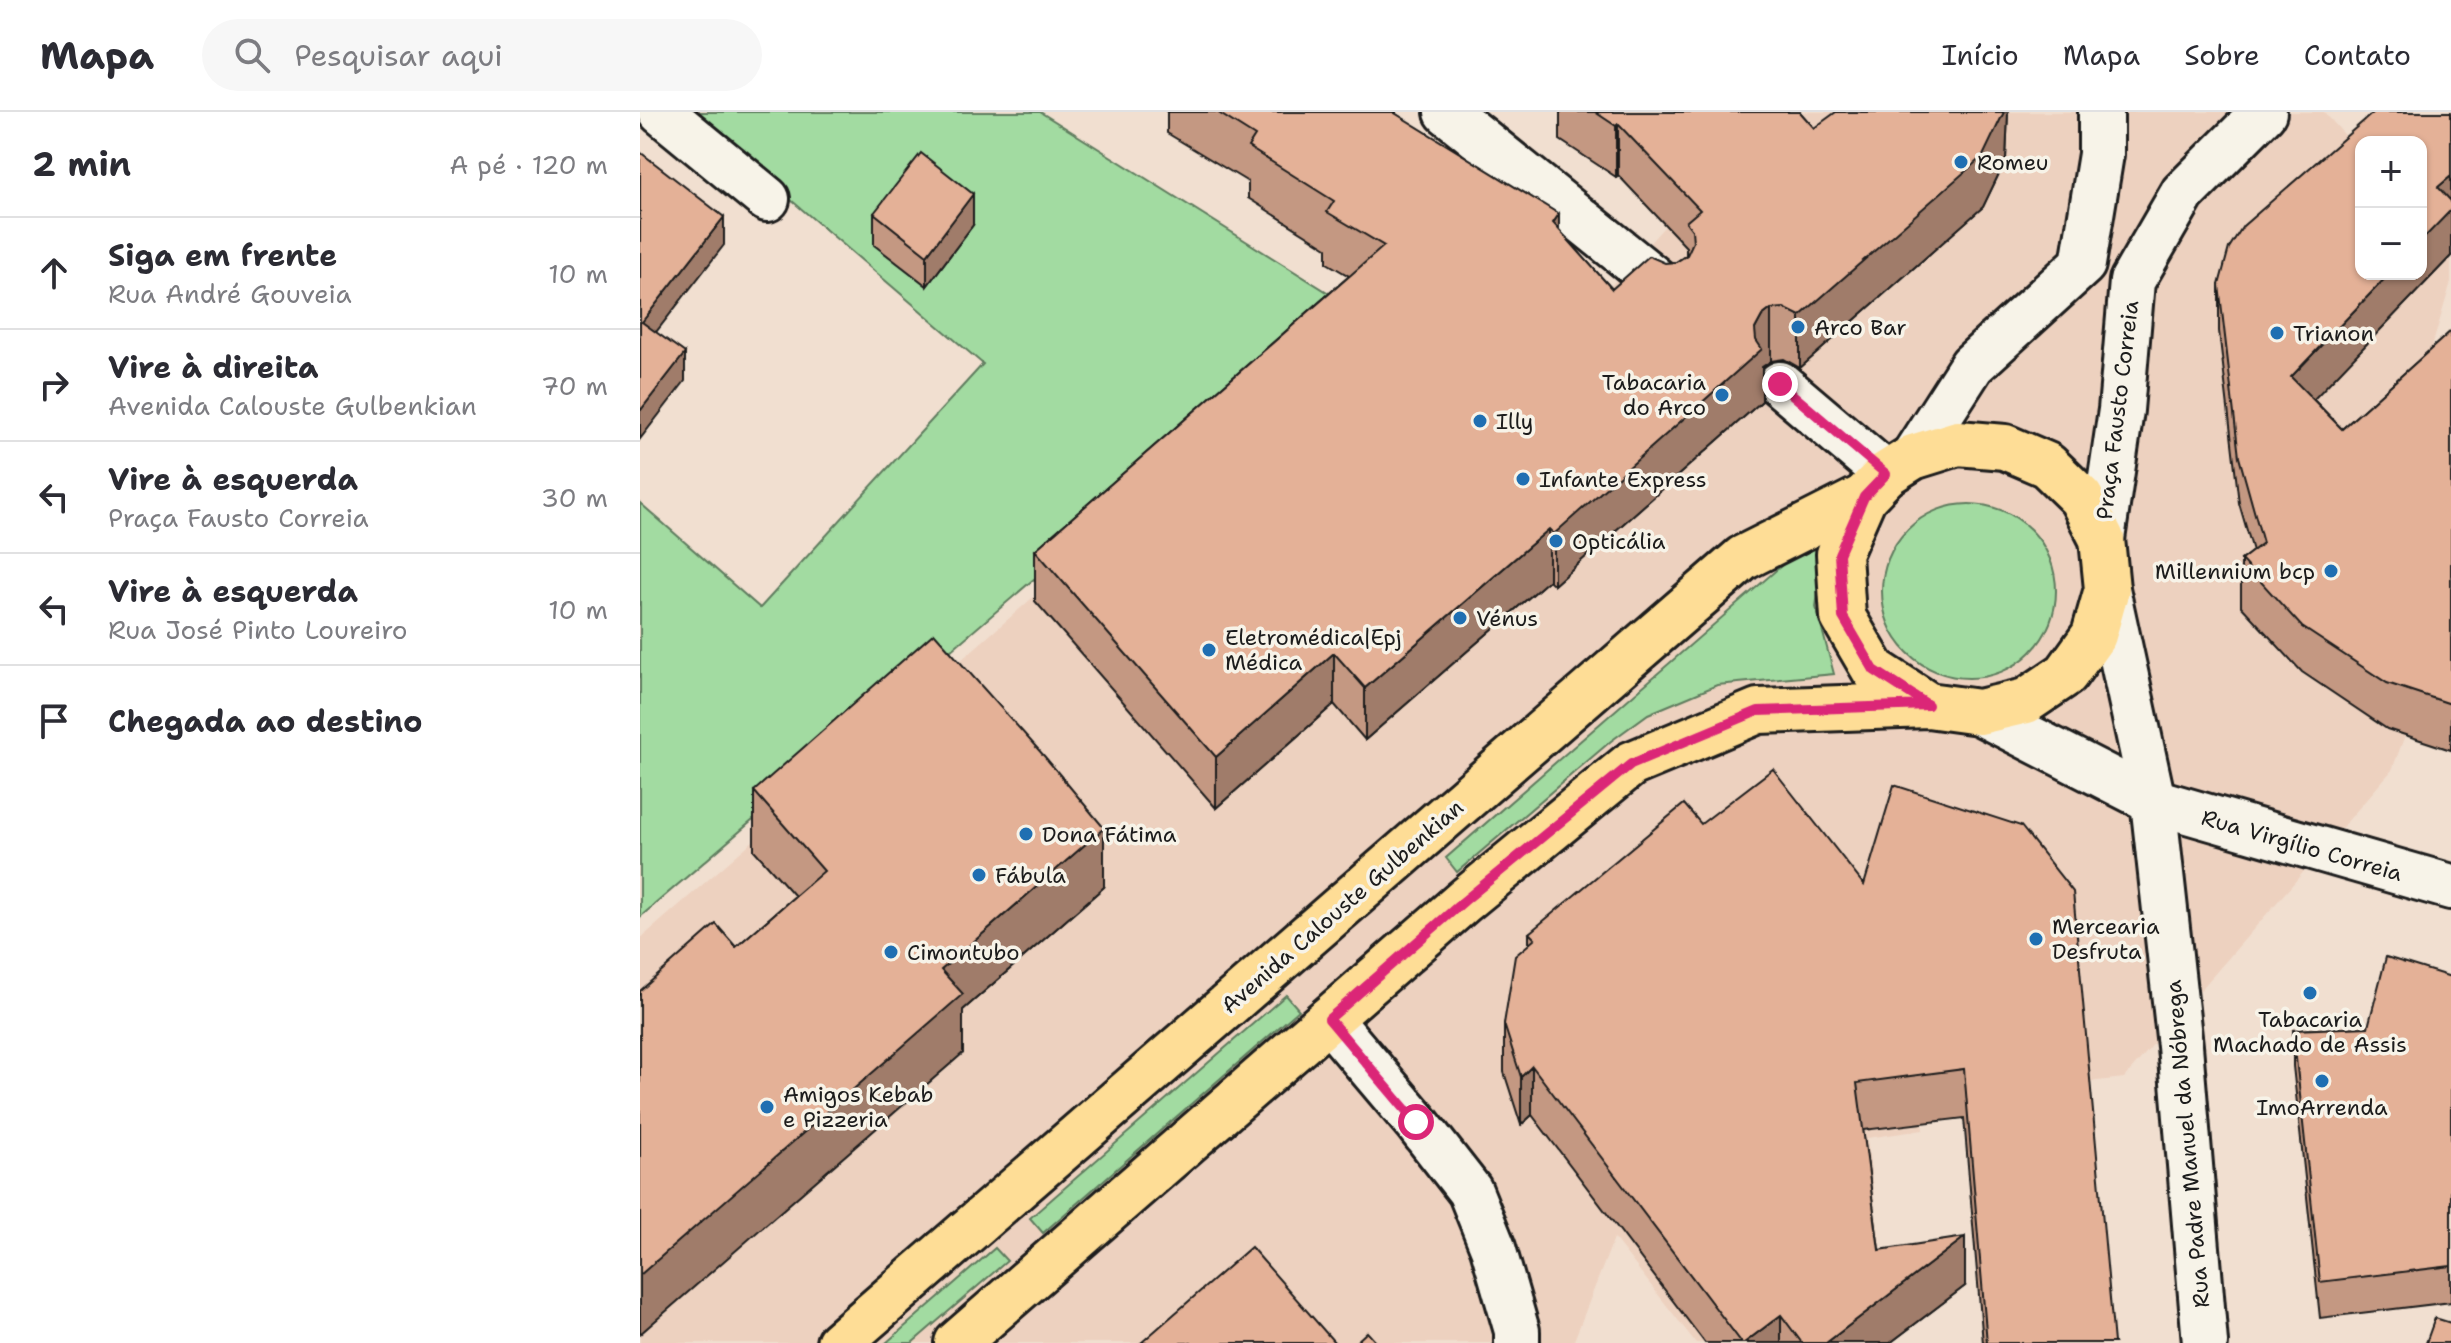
<!DOCTYPE html>
<html lang="pt">
<head>
<meta charset="utf-8">
<style>
	body { margin:0; font-family:"Shantell Sans",sans-serif; background:#f7f7f7; color:#2b2b33 }
	.controls { position:absolute; right:24px; top:24px; display:grid; overflow:hidden; border-radius:16px; box-shadow:0 2px 6px #0004 }
	.controls button { width:72px; height:72px; display:grid; place-items:center; padding:0; border:0; border-bottom:2px solid #e1e1e2; background:#fff; color:#2b2b33; font:40px sans-serif }
	.stop { position:absolute; width:24px; height:24px; margin:-18px; border:6px solid #db2777; border-radius:50%; background:#fff }
	.stop.end { background:#db2777; border-color:#fff; box-shadow:0 2px 8px #0008 }
	.list { margin:0; padding:0; list-style:none }
	h2 { display:flex; justify-content:space-between; align-items:center; height:104px; margin:0; padding:0 32px; font-size:34px }
	h2 small { font-size:26px; font-weight:400; color:#7c7c81 }
	.list li { display:grid; grid-template-columns:52px 1fr auto; gap:24px; align-items:center; box-sizing:border-box; height:112px; padding:0 32px; border-top:2px solid #e1e1e2 }
	.list b { display:block; font-size:30px; white-space:nowrap }
	.list p { margin:0; font-size:26px; white-space:nowrap; color:#7c7c81 }
	.list em { font-size:26px; font-style:normal; color:#7c7c81 }
	.icon { flex:none; width:44px; height:44px; fill:none; stroke:currentColor; stroke-width:2; stroke-linecap:round; stroke-linejoin:round }
	.map { position:relative; flex:none; width:1811px; height:1231px; overflow:hidden }
	header { display:flex; align-items:center; gap:48px; box-sizing:border-box; height:112px; padding:0 40px; background:#fff; border-bottom:2px solid #e1e1e2 }
	header strong { font-size:38px }
	nav { display:flex; gap:44px; margin-inline-start:auto; font-size:28px }
	.search { width:560px; height:72px; background:#f7f7f7; display:flex; align-items:center; gap:20px; box-sizing:border-box; padding:0 28px; border-radius:44px; color:#7c7c81; font-size:30px }
	main { display:flex }
	aside { flex:1; background:#fff }
	.map>svg:first-child { display:block }
	.built { fill:#edd1bf }
	.green { fill:#a2dba1; stroke:#5f7c5e; stroke-width:2 }
	.lines { fill:none; stroke-linecap:round; stroke-linejoin:round }
	.minor-casing { stroke:#1c1c1c; stroke-width:50 }
	.tertiary-casing { stroke:#1c1c1c; stroke-width:50 }
	.primary-casing { stroke:#1c1c1c; stroke-width:50 }
	.minor { stroke:#f7f3e8; stroke-width:44 }
	.tertiary { stroke:#f7f3e8; stroke-width:44 }
	.primary { stroke:#fedd96; stroke-width:44 }
	.wall { fill:#c49882; stroke:#1c1c1c; stroke-width:2 }
	.shaded-wall { fill:#a07c6a; stroke:#1c1c1c; stroke-width:2 }
	.building { fill:#e4b197; stroke:#1c1c1c; stroke-width:2 }
	.route { stroke:#db2777; stroke-width:10 }
	.poi-dot { fill:#1f6fb2; stroke:#f7f3e8; stroke-width:3 }
	.labels { text-anchor:middle; stroke-width:7; stroke-linejoin:round; paint-order:stroke }
	.poi-label { font-size:22px; fill:#1c1c1c; stroke:#f7f3e8; text-anchor:start }
	.street-label { font-size:22px; fill:#1c1c1c; stroke:#f7f3e8 }
</style>
</head>
<body>
<header>
<strong>Mapa</strong>
<div class="search"><svg class="icon" aria-label="search" viewBox="0 0 24 24"><circle cx="10" cy="10" r="6"/><path d="M15 15l6 6"/></svg>Pesquisar aqui</div>
<nav><a>Início</a><a>Mapa</a><a>Sobre</a><a>Contato</a></nav>
</header>
<main>
<aside>
<h2>2 min<small>A pé · 120 m</small></h2>
<ul class="list">
<li><svg class="icon" aria-label="ahead" viewBox="0 0 24 24"><path d="M12 20V5M6 11l6-6 6 6"/></svg><div><b>Siga em frente</b><p>Rua André Gouveia</p></div><em>10 m</em></li>
<li><svg class="icon" aria-label="right" viewBox="0 0 24 24"><path d="M7 20v-9h11M14 6l5 5-5 5"/></svg><div><b>Vire à direita</b><p>Avenida Calouste Gulbenkian</p></div><em>70 m</em></li>
<li><svg class="icon" aria-label="left" viewBox="0 0 24 24"><path d="M17 20v-9H6M10 6l-5 5 5 5"/></svg><div><b>Vire à esquerda</b><p>Praça Fausto Correia</p></div><em>30 m</em></li>
<li><svg class="icon" aria-label="left" viewBox="0 0 24 24"><path d="M17 20v-9H6M10 6l-5 5 5 5"/></svg><div><b>Vire à esquerda</b><p>Rua José Pinto Loureiro</p></div><em>10 m</em></li>
<li><svg class="icon" aria-label="arrive" viewBox="0 0 24 24"><path d="M6 21V4h12l-3 4 3 4H6"/></svg><div><b>Chegada ao destino</b></div></li>
</ul>
</aside>
<div class="map">
<svg width="1811" height="1231" viewBox="0 0 1811 1231">
	<rect width="100%" height="100%" fill="#f1dfd0"/>
	<filter id="ink" filterUnits="userSpaceOnUse"><feTurbulence type="fractalNoise" baseFrequency=".0125" numOctaves="2"/><feDisplacementMap in="SourceGraphic" scale="16" xChannelSelector="R" yChannelSelector="G"/><feConvolveMatrix kernelMatrix="1 2 1 2 8 2 1 2 1" color-interpolation-filters="sRGB"/></filter>
	<g filter="url(#ink)">
		<polygon class="built" points="1094,0 1684,0 1721,41 1721,162 1781,162 1811,142 1811,170 1748,384 1811,500 1752,658 1484,966 1280,989 1283,1018 1227,1026 1252,1231 1056,1231 974,1126 933,1231 0,1231 0,827 726,196 939,209 1062,73"/>
		<g class="green">
			<polygon points="48,0 400,0 711,195 0,805 0,391 120,496 343,252"/>
			<circle cx="1329" cy="479" r="87"/>
			<polygon points="1186,423 1176,495 1194,562 1077,573 1008,602 971,629 817,760 806,746 1157,440"/>
			<polygon points="646,883 659,898 403,1121 390,1106"/>
			<polygon points="355,1136 367,1149 272,1231 246,1231"/>
		</g>
		<g class="lines">
			<defs>
				<g id="minor">
					<polyline points="21,0 127,87"/>
					<polyline points="807,0 1028,178"/>
					<polyline points="1140,272 1246,362"/>
					<polyline points="1273,345 1332,253 1443,152 1461,42 1461,0"/>
					<polyline points="1467,477 1513,689 1540,934 1565,1231"/>
					<polyline points="1339,600 1513,689 1811,775"/>
					<polyline points="689,907 776,1010 830,1079 853,1136 877,1219 877,1231"/>
				</g>
				<polyline id="tertiary" points="1462,427 1481,298 1492,169 1543,81 1624,0"/>
				<g id="primary">
					<polyline points="199,1231 1103,446 1224,385"/>
					<polyline points="317,1231 824,789 991,652 1118,599 1288,593 1339,600 1386,589 1426,562 1454,523 1467,477 1462,427 1441,386 1407,353 1365,335 1318,331 1273,345 1246,362 1224,385 1199,442 1203,505 1234,558 1288,593"/>
				</g>
			</defs>
			<use href="#minor" class="minor-casing"/>
			<use href="#tertiary" class="tertiary-casing"/>
			<use href="#primary" class="primary-casing"/>
			<use href="#minor" class="minor"/>
			<use href="#tertiary" class="tertiary"/>
			<use href="#primary" class="primary"/>
		</g>
		<g class="wall">
			<polygon points="527,0 756,0 756,2 919,118 972,177 1025,151 1036,150 1046,143 1046,135 978,63 976,65 920,28 920,0 1160,0 1174,16 1368,0 1366,47 1343,95 1160,256 1144,247 1131,249 1122,255 1122,289 914,473 909,468 725,628 694,592 576,696 395,489 395,438 709,164 687,151 687,136 608,86 608,70 527,21"/>
			<polygon points="234,101 333,113 287,174 234,133"/>
			<polygon points="1811,144 1673,287 1702,317 1811,219 1811,638 1747,617 1662,560 1601,494 1601,448 1613,439 1599,391 1579,219 1579,173"/>
			<polygon points="114,679 464,775 323,898 323,941 96,835 155,784 114,738"/>
			<polygon points="1061,712 1224,773 1474,1231 1343,1231 1324,1006 1223,1018 1239,1138 1325,1174 1250,1231 1065,1231 892,1003 881,1013 864,960 864,912 889,832 889,821"/>
			<polygon points="1811,865 1811,1190 1680,1206 1653,954 1653,918 1728,915"/>
		</g>
		<g class="shaded-wall">
			<polygon points="1364,0 1368,0 1366,47 1343,95 1160,256 1160,204"/>
			<polygon points="978,12 978,63 976,65 976,14"/>
			<polygon points="1811,64 1811,144 1651,311 1651,265 1749,162 1781,162 1781,129 1798,75"/>
			<polygon points="333,82 333,113 287,174 287,143"/>
			<polygon points="919,102 919,153 913,111"/>
			<polygon points="84,105 84,133 2,238 2,210"/>
			<polygon points="1131,197 1131,249 1122,255 1122,289 914,473 914,422 1115,217 1122,204"/>
			<polygon points="45,241 45,269 0,327 0,299"/>
			<polygon points="909,417 909,468 725,628 725,576"/>
			<polygon points="694,541 694,592 576,696 576,645"/>
			<polygon points="464,716 464,775 323,898 323,941 0,1222 0,1163 301,858"/>
			<polygon points="892,954 892,1003 881,1013 881,965"/>
			<polygon points="1325,1125 1325,1174 1250,1231 1186,1231"/>
			<polygon points="1141,1203 1141,1231 1104,1231"/>
		</g>
		<g class="building">
			<polygon points="577,0 753,0 919,102 913,111 972,177 1009,144 1025,151 1036,150 1047,143 1053,130 1052,118 1046,110 1060,98 978,12 976,14 955,0 1160,0 1174,16 1196,0 1364,0 1343,44 1160,204 1144,196 1131,197 1122,204 1115,217 1116,228 1122,237 914,422 909,417 725,576 694,541 576,645 395,438 744,134 687,100 694,89 608,35 615,24"/>
			<polygon points="1734,0 1811,0 1811,64 1798,75 1811,89 1811,98 1781,129 1781,30 1721,30 1721,162 1749,162 1651,265 1702,317 1811,219 1811,592 1747,571 1662,515 1601,448 1623,431 1599,345 1579,173 1589,136 1603,114"/>
			<polygon points="0,40 84,105 2,210 45,241 0,299"/>
			<polygon points="281,41 333,82 287,143 234,101"/>
			<polygon points="294,521 405,645 464,716 301,858 323,882 0,1163 0,879 76,812 96,835 184,759 114,679"/>
			<polygon points="1133,657 1224,773 1254,673 1381,714 1433,780 1474,1231 1347,1231 1324,957 1217,971 1239,1138 1325,1125 1186,1231 1162,1231 1141,1203 1104,1231 1102,1231 892,954 881,965 864,912 875,844 895,827 889,821 1044,692 1061,712"/>
			<polygon points="1746,845 1811,865 1811,1154 1680,1170 1653,918 1728,915"/>
			<polygon points="611,1135 695,1231 501,1231"/>
			<polygon points="1795,1206 1811,1211 1811,1231 1786,1231"/>
			<polygon points="727,1220 737,1231 715,1231"/>
		</g>
	</g>
	<g class="lines" filter="url(#ink)">
		<polyline class="route" points="776,1010 689,907 824,789 991,652 1118,599 1288,593 1234,558 1203,505 1199,442 1224,385 1246,362 1140,272"/>
	</g>
	<g class="poi-dot">
		<circle cx="1321" cy="50" r="8"/>
		<circle cx="1158" cy="215" r="8"/>
		<circle cx="1637" cy="221" r="8"/>
		<circle cx="1082" cy="283" r="8"/>
		<circle cx="840" cy="309" r="8"/>
		<circle cx="883" cy="367" r="8"/>
		<circle cx="916" cy="429" r="8"/>
		<circle cx="1691" cy="459" r="8"/>
		<circle cx="820" cy="506" r="8"/>
		<circle cx="569" cy="538" r="8"/>
		<circle cx="386" cy="722" r="8"/>
		<circle cx="339" cy="763" r="8"/>
		<circle cx="1396" cy="827" r="8"/>
		<circle cx="251" cy="840" r="8"/>
		<circle cx="1670" cy="881" r="8"/>
		<circle cx="1682" cy="969" r="8"/>
		<circle cx="127" cy="995" r="8"/>
	</g>
	<g class="labels">
		<g class="poi-label">
			<text x="1337" y="58">Romeu</text>
			<text x="1174" y="223">Arco Bar</text>
			<text x="1653" y="229">Trianon</text>
			<text x="1066" y="278" text-anchor="end">Tabacaria<tspan x="1066" dy="25">do Arco</tspan></text>
			<text x="856" y="317">Illy</text>
			<text x="899" y="375">Infante Express</text>
			<text x="932" y="437">Opticália</text>
			<text x="1675" y="467" text-anchor="end">Millennium bcp</text>
			<text x="836" y="514">Vénus</text>
			<text x="585" y="533">Eletromédica|Epj<tspan x="585" dy="25">Médica</tspan></text>
			<text x="402" y="730">Dona Fátima</text>
			<text x="355" y="771">Fábula</text>
			<text x="1412" y="822">Mercearia<tspan x="1412" dy="25">Desfruta</tspan></text>
			<text x="267" y="848">Cimontubo</text>
			<text x="1670" y="915" text-anchor="middle">Tabacaria<tspan x="1670" dy="25">Machado de Assis</tspan></text>
			<text x="143" y="990">Amigos Kebab<tspan x="143" dy="25">e Pizzeria</tspan></text>
			<text x="1682" y="1003" text-anchor="middle">ImoArrenda</text>
		</g>
		<g class="street-label">
			<text transform="translate(1477 298) rotate(-83)" y="8">Praça Fausto Correia</text>
			<text transform="translate(1662 733) rotate(16)" y="8">Rua Virgílio Correia</text>
			<text transform="translate(702 794) rotate(-41)" y="8">Avenida Calouste Gulbenkian</text>
			<text transform="translate(1547 1032) rotate(-95)" y="8">Rua Padre Manuel da Nóbrega</text>
		</g>
	</g>
</svg>
<div class="controls">
<button>+</button>
<button>−</button>
</div>
<div class="stop" style="left:776px;top:1010px"></div>
<div class="stop end" style="left:1140px;top:272px"></div>
</div>
</main>
</body>
</html>
